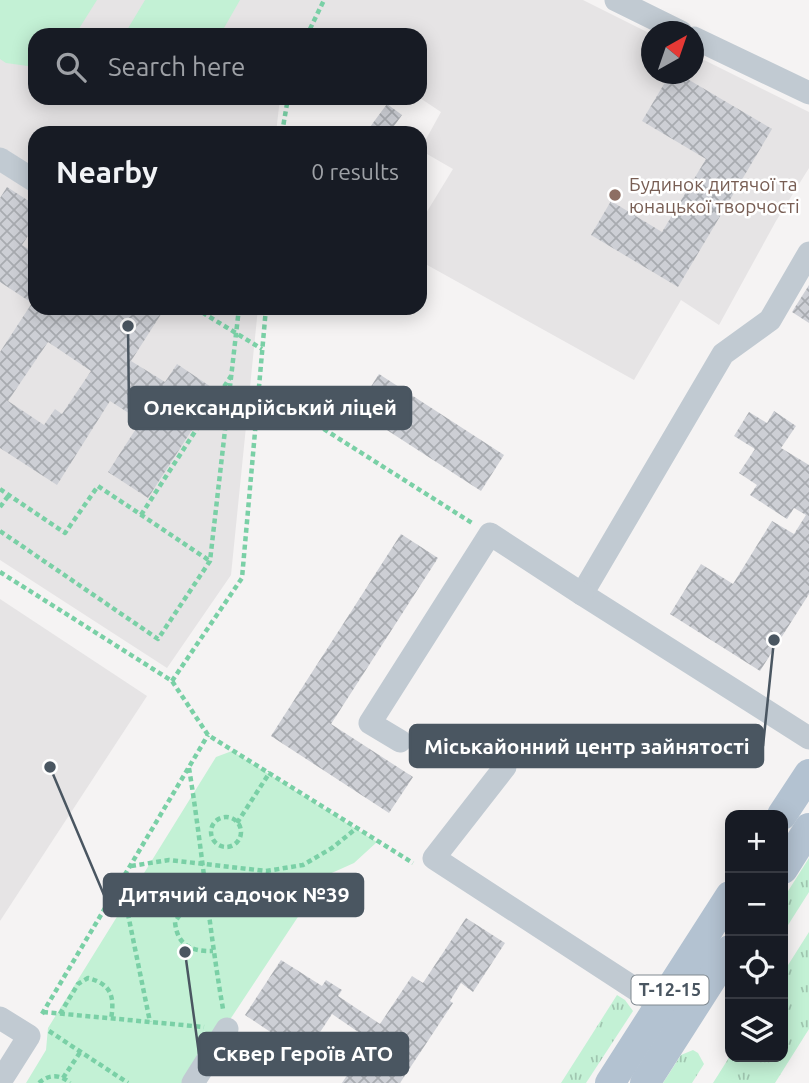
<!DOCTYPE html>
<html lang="en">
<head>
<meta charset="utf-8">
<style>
	body { margin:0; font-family:Ubuntu,sans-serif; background:#20242c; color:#f1f3f6 }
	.controls { position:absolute; right:21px; bottom:21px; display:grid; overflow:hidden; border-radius:14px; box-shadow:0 4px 18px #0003 }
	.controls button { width:63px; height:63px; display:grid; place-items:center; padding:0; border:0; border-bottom:2px solid #363941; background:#171b24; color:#f1f3f6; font:35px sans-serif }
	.compass { position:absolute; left:641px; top:21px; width:63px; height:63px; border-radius:50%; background:#171b24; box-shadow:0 4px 18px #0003; rotate:40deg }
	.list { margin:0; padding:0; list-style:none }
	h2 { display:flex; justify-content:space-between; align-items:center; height:91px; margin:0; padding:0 28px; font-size:30px }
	h2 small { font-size:23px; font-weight:400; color:#9ea1a6 }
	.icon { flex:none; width:38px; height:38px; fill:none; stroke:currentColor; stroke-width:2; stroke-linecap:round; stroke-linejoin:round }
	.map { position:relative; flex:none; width:809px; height:1083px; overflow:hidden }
	.search { position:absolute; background:#171b24; box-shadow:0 4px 18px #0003; left:28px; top:28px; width:399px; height:77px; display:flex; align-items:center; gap:18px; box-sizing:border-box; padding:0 24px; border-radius:21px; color:#9ea1a6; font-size:26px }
	.panel { position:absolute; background:#171b24; box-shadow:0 4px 18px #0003; left:28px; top:126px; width:399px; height:189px; border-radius:21px }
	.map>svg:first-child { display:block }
	.education { fill:#e6e4e5 }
	.grass { fill:url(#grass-tufts) }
	.green { fill:#c3f1d5 }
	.building { fill:url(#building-cross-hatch); fill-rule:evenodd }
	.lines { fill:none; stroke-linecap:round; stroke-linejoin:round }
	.path { stroke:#7ad0a6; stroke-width:4.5; stroke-dasharray:5 3.5; stroke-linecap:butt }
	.minor { stroke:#c1cad2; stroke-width:23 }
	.major { stroke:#b3c2d1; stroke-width:30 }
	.education-dot { fill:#8d6e63; stroke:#fff; stroke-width:2.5 }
	.labels { text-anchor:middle; stroke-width:5; stroke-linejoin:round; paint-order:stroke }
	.shield { fill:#fff; stroke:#808990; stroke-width:2 }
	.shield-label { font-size:18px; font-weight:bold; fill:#4a5661 }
	.education-label { font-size:19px; fill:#785e54; stroke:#fff; text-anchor:start }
	.leader { fill:none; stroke:#4a5661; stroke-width:2.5 }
	.callout-dot { fill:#4a5661; stroke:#fff; stroke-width:2.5 }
	.callout { fill:#4a5661; stroke:#4a5661; stroke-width:2.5 }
	.callout-label { font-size:21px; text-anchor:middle; font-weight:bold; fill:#fff }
</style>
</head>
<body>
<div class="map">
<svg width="809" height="1083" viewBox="0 0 809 1083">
	<defs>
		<pattern id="grass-tufts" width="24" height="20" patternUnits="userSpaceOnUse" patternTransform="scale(1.75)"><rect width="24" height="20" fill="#c3f1d5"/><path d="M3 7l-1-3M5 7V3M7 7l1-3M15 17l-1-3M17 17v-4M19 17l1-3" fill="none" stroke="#a0c6b0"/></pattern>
		<pattern id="building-cross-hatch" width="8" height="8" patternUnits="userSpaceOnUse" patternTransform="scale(1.75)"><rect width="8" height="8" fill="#cdcfd5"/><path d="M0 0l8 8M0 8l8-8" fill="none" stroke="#a8abb0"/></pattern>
	</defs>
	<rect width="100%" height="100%" fill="#f5f3f3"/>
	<g class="education">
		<polygon points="0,0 583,0 651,34 652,74 694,74 694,55 809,112 809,168 776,221 719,325 681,300 634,380 420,261 420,223 453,169 420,150 441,112 420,98 420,35 326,35 318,30 314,35 35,35 35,98 280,98 276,133 35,133 35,308 258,308 231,575 167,668 0,560"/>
		<polygon points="0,599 147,696 0,921"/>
	</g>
	<g class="grass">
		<polygon points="809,858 809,892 783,933 783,899"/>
		<polygon points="809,932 809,1029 775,1083 713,1083 730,1056 783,1057 783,973"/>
		<polygon points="617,995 625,1000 633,1011 586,1083 561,1083"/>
		<polygon points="693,1050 698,1053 704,1064 692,1083 663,1083 681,1055"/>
	</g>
	<g class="green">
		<polygon points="0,0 97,0 75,35 35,35 35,67 6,63 0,59"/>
		<polygon points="145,0 240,0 220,35 124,35"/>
		<polygon points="232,751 377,842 354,863 325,876 188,1083 26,1083 46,1050 48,1028 216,757"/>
	</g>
	<g class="building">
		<polygon points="670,74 679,74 772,129 678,287 591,235 611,201 662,232 706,159 642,121"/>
		<polygon points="387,104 402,115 389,133 379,133 370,127"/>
		<path d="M7 187 35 205V225L22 245 35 253V308H118L125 313 128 308H165L131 361 165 382 177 364 217 391 148 498 108 472 141 421 110 401 57 485 0 448V352L32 303 0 282V198ZM48 342 91 371 62 414 55 409 44 425 8 401Z"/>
		<polygon points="809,285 809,323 792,312"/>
		<polygon points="379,374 504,455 481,491 356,410"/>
		<polygon points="774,411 796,426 781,448 809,465 809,594 760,671 670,614 701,564 733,584 772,521 794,534 806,515 794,508 787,519 750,495 757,485 739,473 755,449 734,436 749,412 767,423"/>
		<polygon points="401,534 438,558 331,724 413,777 389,813 271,736"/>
		<polygon points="466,918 505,943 473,992 461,983 450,1001 453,1003 400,1083 342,1083 370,1040 332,1014 305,1055 245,1015 281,960 322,986 326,980 342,990 338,996 380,1024 412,976 423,983"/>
	</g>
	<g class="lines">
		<g class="path">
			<polyline points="314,35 309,31 324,0"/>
			<polyline points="282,133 288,98"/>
			<polyline points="195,308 262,349"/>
			<polyline points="259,388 472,523"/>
			<polyline points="0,489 65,533 98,486 210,561"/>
			<polyline points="0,507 9,495"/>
			<polyline points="141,515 231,376"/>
			<polyline points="0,531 158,639 210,561 239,308"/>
			<polyline points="0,572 172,681 208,735 413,863"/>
			<polyline points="172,681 242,578 266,308"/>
			<path d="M189 768C202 848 209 929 223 1009"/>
			<circle cx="226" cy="832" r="15"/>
			<polyline points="237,823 270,772"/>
			<polyline points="131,866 169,860 266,871 303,865 332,848 358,827"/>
			<polyline points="121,880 150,1022"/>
			<path d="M206 895 186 906 175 922C177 944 190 952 213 951"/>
			<polyline points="43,1012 204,1027"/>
			<polyline points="42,1014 208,735"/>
			<path d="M60 1014 78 984 88 978C111 984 115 996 111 1019"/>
			<polyline points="49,1031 128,1083"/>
			<polyline points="63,1078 81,1051"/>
			<path d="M39 1083C49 1074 60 1074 70 1083"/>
		</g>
		<g class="minor">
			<polyline points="616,0 681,32"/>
			<polyline points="694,38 809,93"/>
			<polyline points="0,159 35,181"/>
			<polyline points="809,253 770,320 723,354 582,594 809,738"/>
			<polyline points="400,741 370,723 490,534 582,594"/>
			<polyline points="505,767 434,858 660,1005"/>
			<polyline points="0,1018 29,1036 0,1082"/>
			<polyline points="193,1083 227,1029"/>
		</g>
		<g class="major">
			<polyline points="782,815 809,774"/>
			<polyline points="783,869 809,828"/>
			<polyline points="610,1083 730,896"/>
			<polyline points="645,1083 730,950"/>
		</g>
	</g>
	<circle class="education-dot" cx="615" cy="195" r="7"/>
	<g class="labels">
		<rect class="shield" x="631.5" y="975.5" width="77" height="29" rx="5"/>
		<g class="shield-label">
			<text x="670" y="996">Т-12-15</text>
		</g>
		<g class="education-label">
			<text x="629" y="191">Будинок дитячої та<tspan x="629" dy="22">юнацької творчості</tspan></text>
		</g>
	</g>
	<path class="leader" d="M128 326L129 408M774 640L763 746M50 767L104 895M185 952L199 1054"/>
	<g class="callout-dot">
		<circle cx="128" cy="326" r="7"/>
		<circle cx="774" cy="640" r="7"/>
		<circle cx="50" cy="767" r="7"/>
		<circle cx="185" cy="952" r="7"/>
	</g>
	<g class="callout">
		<rect x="129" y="387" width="282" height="42" rx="7"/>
		<rect x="410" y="725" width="353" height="42" rx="7"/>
		<rect x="104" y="874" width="259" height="42" rx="7"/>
		<rect x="199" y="1033" width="209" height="42" rx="7"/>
	</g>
	<g class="callout-label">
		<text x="270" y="415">Олександрійський ліцей</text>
		<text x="587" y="754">Міськайонний центр зайнятості</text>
		<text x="234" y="902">Дитячий садочок №39</text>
		<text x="303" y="1061">Сквер Героїв АТО</text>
	</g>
</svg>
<div class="controls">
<button>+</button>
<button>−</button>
<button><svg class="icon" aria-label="locate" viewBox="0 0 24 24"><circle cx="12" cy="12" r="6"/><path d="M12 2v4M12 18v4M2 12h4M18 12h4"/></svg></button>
<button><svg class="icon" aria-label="layers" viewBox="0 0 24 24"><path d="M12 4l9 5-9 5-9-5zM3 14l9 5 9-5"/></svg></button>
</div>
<svg class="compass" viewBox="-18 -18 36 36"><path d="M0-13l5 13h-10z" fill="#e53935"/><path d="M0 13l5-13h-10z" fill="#9ea1a6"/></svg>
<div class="search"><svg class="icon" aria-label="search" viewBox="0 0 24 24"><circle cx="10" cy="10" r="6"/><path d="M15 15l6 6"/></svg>Search here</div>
<section class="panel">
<h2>Nearby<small>0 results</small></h2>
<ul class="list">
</ul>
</section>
</div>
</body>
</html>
